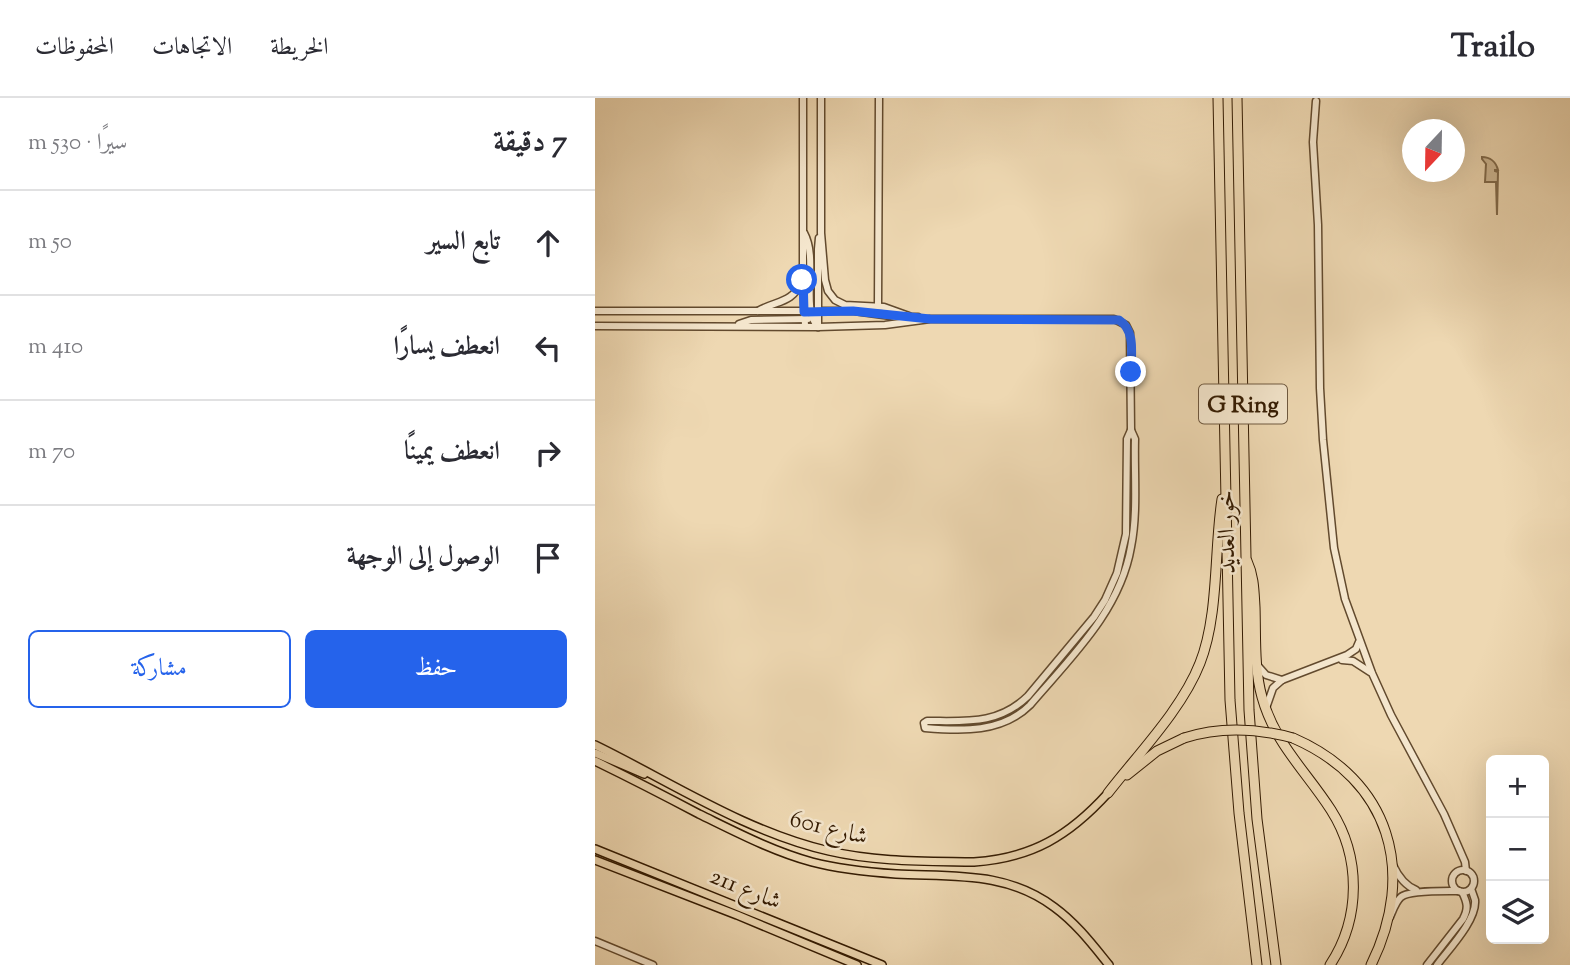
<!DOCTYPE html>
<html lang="ar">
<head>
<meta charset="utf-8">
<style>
	body { margin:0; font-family:"Sorts Mill Goudy",Amiri,serif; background:#f7f7f7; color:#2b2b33; direction:rtl }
	.controls { position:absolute; right:21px; bottom:21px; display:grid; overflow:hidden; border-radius:10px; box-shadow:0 7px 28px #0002 }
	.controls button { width:63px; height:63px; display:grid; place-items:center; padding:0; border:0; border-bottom:2px solid #e1e1e2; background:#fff; color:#2b2b33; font:35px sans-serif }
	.compass { position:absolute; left:807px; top:21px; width:63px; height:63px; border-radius:50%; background:#fff; box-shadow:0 7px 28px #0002; rotate:202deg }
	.stop { position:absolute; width:21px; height:21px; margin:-16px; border:5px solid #2563eb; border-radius:50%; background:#fff }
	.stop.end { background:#2563eb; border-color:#fff; box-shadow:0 2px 7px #0008 }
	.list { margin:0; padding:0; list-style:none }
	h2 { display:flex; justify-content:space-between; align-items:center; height:91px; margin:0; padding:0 28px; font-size:30px }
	h2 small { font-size:23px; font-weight:400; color:#7c7c81 }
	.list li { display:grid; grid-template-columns:46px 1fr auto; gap:21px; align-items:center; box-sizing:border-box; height:105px; padding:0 28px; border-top:2px solid #e1e1e2 }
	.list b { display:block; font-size:26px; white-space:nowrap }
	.list em { font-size:23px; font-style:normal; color:#7c7c81 }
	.actions { display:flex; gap:14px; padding:21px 28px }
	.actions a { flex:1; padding:16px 0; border:2px solid #2563eb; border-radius:10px; text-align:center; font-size:24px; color:#2563eb }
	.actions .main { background:#2563eb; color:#fff }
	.icon { flex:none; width:38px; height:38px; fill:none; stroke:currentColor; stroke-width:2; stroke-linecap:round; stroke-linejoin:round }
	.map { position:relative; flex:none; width:975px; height:867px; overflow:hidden; direction:ltr }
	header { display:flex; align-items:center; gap:42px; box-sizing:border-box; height:98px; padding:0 35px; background:#fff; border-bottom:2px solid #e1e1e2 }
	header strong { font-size:33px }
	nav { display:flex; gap:38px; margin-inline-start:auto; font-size:24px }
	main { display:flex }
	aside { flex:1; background:#fff }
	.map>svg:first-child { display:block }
	.green { fill:#ceb894; stroke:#816a4b; stroke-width:2 }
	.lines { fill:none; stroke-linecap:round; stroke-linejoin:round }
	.minor-casing { stroke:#624a2e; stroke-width:9 }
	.major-casing { stroke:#341b02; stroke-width:10 }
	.highway-casing { stroke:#341b02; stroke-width:11 }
	.minor { stroke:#f4e6cd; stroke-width:6 }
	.major { stroke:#eed8b2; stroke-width:7 }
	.highway { stroke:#eed8b2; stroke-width:9 }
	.highway-bridge-casing { stroke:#341b02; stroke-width:11; stroke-linecap:butt }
	.highway-bridge { stroke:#eed8b2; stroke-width:9 }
	.route { stroke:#2563eb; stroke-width:9 }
	.labels { text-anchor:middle; stroke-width:5; stroke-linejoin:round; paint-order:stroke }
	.shield { fill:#f4e6cd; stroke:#6e583f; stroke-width:2 }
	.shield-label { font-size:23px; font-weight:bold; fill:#341b02 }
	.street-label { font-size:24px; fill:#341b02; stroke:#f4e6cd }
</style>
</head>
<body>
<header>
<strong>Trailo</strong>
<nav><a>الخريطة</a><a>الاتجاهات</a><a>المحفوظات</a></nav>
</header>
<main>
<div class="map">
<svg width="975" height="867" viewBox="0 0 975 867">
	<rect width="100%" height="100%" fill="#eed8b2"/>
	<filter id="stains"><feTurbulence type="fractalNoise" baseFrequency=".00286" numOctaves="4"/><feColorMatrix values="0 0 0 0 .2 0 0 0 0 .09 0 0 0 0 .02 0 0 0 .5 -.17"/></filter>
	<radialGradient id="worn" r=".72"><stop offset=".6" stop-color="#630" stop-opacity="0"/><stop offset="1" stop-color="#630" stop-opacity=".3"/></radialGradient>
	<path class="green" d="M887 59C895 59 901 64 903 72H900V73L903 74 902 117 901 84H890L891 66 887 61Z"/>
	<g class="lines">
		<defs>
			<g id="minor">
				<polyline points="208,0 208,177 210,228"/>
				<polyline points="226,0 226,135 230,182 233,193 240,202 250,207 289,209 314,218"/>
				<polyline points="721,3 718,44 723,127 725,290 728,342 739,450 750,501 777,575 796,617 849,716 870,764 871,773"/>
				<path d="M209 135C224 162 205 210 223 229"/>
				<polyline points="283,208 284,0"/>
				<polyline points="0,213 259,213 303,219 323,219"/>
				<path d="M163 213C182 202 197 206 207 183"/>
				<polyline points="144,226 156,222 213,221"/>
				<polyline points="0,228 223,229 290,227 335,221 519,221 531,227 535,235 536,332"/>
				<polyline points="223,229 223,151 224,140"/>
				<path d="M536 332 540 341C539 376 543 414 536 449 525 513 476 559 435 607 407 635 367 633 330 630L329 625 332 623C371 623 403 627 433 598L499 519 510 502 522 475 531 436 532 341Z"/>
				<polyline points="747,562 758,563 775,574"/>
				<polyline points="663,568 671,577 687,582"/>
				<polyline points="671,610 678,590 687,582 752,557 761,551 764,544"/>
				<path d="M798 767C803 778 809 787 821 792"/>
				<circle cx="868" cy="783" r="11"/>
				<path d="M795 819C798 812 801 803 806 799 814 792 852 793 864 793"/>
				<polyline points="0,843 58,867"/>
				<path d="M832 867 868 821C874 810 872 804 867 794"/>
				<path d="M842 867C854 851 882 822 880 802 879 799 877 793 876 791"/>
			</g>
			<g id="major">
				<path d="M0 647C76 684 151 734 234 753 281 764 330 763 379 764 437 760 474 738 513 695"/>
				<polyline points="0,655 49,676"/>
				<path d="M0 663C35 680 70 698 104 716 141 734 177 753 217 764 244 771 273 774 301 776 358 779 411 773 459 809 481 825 497 846 514 867"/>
				<polyline points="0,751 287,867"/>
				<polyline points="0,762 142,817 262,867"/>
			</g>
			<g id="highway">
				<polyline points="623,0 635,602 644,715 662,867"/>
				<polyline points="642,0 654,612 662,721 681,867"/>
				<path d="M652 463C659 478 659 493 660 509 661 539 659 571 667 599 680 646 711 673 736 712 766 759 766 820 735 867"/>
				<path d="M698 640C795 682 822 774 776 867"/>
				<polyline points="532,677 562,653 589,640"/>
				<path d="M513 695C544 655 587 611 605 565 624 517 619 452 627 401"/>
			</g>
		</defs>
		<use href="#minor" class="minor-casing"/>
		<use href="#major" class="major-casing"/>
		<use href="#highway" class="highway-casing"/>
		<use href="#minor" class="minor"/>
		<use href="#major" class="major"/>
		<use href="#highway" class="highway"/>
		<defs>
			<path id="highway-bridge" d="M589 640C626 628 661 630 698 640"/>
		</defs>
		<use href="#highway-bridge" class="highway-bridge-casing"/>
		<use href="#highway-bridge" class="highway-bridge"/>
	</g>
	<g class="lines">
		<path class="route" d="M207 182 208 177 209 214 258 213 335 221 524 222C541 233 536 256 536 274"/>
	</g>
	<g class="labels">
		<rect class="shield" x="604" y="286.5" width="88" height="39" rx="5"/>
		<g class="shield-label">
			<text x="648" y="314">G Ring</text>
		</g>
		<g class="street-label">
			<text transform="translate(631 434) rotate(-91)" y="8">خور العديد</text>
			<text transform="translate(234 729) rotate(14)" y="8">شارع 601</text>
			<text transform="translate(151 790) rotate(22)" y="8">شارع 211</text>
		</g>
	</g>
	<rect width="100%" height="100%" filter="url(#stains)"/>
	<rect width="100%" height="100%" fill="url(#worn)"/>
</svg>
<div class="controls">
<button>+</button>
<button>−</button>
<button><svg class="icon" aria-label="layers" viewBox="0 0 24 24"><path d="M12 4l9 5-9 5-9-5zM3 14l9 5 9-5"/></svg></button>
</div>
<svg class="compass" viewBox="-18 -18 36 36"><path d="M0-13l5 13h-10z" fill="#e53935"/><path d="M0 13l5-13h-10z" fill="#7c7c81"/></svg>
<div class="stop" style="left:207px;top:182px"></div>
<div class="stop end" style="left:536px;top:274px"></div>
</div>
<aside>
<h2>7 دقيقة<small>سيرًا · 530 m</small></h2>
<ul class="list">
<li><svg class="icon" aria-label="ahead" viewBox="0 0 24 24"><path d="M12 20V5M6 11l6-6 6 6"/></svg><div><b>تابع السير</b></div><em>50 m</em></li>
<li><svg class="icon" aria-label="left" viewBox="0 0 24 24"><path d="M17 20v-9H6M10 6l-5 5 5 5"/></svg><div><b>انعطف يسارًا</b></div><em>410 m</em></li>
<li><svg class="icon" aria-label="right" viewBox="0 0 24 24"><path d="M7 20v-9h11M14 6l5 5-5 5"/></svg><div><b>انعطف يمينًا</b></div><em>70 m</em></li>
<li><svg class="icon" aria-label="arrive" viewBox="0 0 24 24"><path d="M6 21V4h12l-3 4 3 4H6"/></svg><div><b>الوصول إلى الوجهة</b></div></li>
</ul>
<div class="actions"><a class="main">حفظ</a><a>مشاركة</a></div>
</aside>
</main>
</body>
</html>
